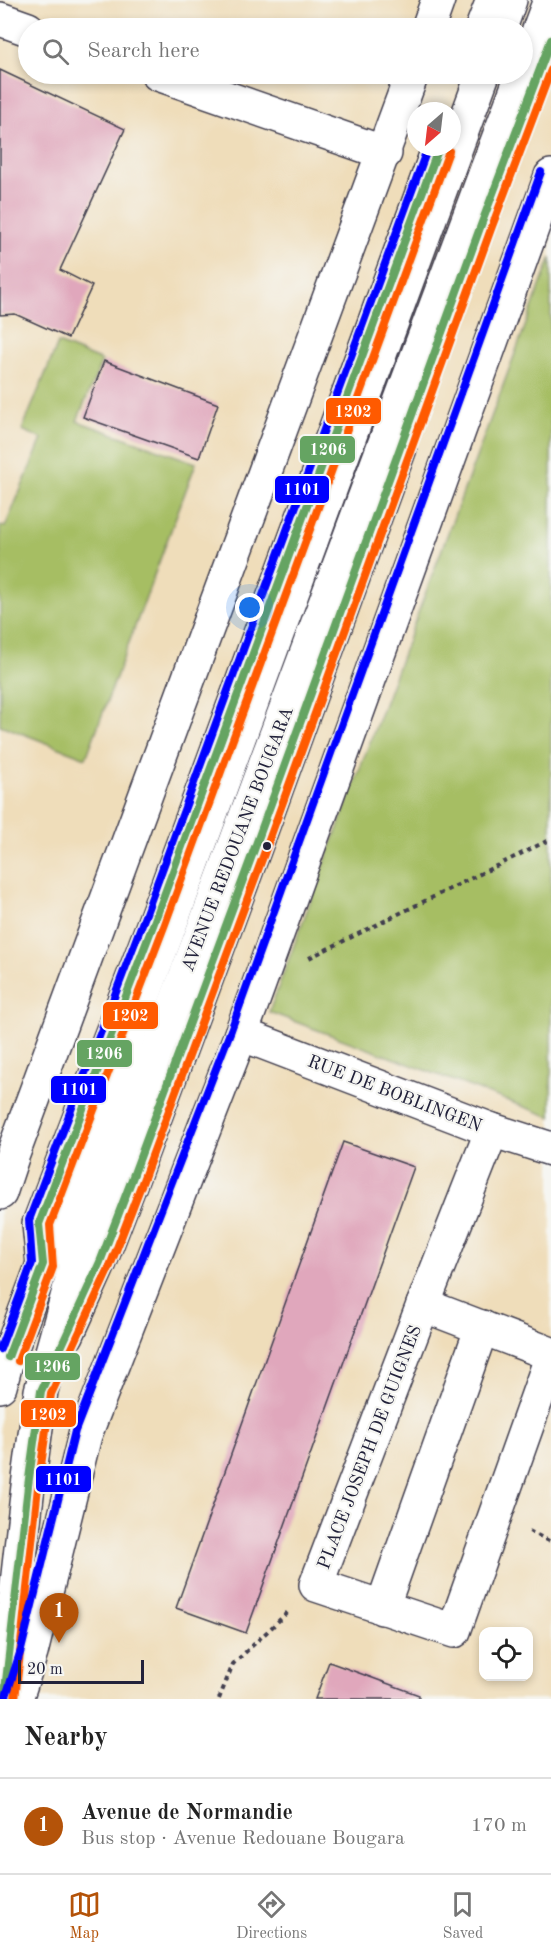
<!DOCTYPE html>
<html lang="en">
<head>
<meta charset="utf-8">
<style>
	body { margin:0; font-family:"Old Standard TT",serif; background:#f6f6f6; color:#222 }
	.controls { position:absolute; right:18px; bottom:18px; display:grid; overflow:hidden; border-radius:12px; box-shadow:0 3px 9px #0003 }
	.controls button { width:54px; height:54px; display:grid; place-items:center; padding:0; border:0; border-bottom:2px solid #e0e0e0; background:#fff; color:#222; font:30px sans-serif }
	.compass { position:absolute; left:407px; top:102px; width:54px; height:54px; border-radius:50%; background:#fff; box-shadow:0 3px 9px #0003; rotate:208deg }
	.scale { position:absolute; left:18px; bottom:15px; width:126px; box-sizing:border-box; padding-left:6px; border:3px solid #22223b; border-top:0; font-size:16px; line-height:21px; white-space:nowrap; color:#22223b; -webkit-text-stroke:4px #f6f6f2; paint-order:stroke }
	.you { position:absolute; left:250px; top:608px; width:21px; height:21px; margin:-15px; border:4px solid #fff; border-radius:50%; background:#1a73e8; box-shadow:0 0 0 9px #1a73e833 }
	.badge { display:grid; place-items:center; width:39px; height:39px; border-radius:50%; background:#b45309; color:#fff; font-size:20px; font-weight:700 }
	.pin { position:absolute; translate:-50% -50px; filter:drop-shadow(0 2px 3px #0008) }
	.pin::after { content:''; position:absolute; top:32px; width:21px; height:18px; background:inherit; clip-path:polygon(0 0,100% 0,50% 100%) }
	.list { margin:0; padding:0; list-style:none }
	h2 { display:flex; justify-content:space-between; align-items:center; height:78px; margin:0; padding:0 24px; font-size:26px }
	h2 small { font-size:20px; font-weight:400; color:#767676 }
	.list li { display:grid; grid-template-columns:39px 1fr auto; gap:18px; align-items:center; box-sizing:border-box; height:96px; padding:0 24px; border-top:2px solid #e0e0e0 }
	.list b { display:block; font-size:22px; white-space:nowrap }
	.list p { margin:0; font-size:20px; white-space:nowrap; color:#767676 }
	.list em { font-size:20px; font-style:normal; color:#767676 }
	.icon { flex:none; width:33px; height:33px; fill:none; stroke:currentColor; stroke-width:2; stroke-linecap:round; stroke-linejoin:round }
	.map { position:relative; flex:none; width:551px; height:1699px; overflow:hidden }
	.search { position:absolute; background:#fff; box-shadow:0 3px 9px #0003; left:18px; right:18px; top:18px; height:66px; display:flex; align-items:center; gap:15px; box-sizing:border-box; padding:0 21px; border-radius:33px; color:#767676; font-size:22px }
	.sheet { height:174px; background:#fff }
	nav { display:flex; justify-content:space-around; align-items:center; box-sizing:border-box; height:84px; border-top:2px solid #e0e0e0; background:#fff; font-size:16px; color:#767676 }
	nav a { display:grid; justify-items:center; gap:3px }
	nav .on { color:#b45309 }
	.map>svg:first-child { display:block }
	.green { fill:#a6be64; stroke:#647050; stroke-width:1.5 }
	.building { fill:#e0a7bc }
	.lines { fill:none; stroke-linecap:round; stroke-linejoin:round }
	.minor-casing { stroke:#413e4e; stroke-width:36 }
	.major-casing { stroke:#413e4e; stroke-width:36 }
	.path { stroke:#413e4e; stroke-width:4; stroke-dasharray:4.5 4.5; stroke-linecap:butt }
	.minor { stroke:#fff; stroke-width:33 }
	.major { stroke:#fff; stroke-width:33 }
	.bus-1-casing { stroke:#f6f6f2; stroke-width:12 }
	.bus-2-casing { stroke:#f6f6f2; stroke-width:12 }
	.bus-3-casing { stroke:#f6f6f2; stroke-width:12 }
	.bus-1 { stroke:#65a462; stroke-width:8 }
	.bus-2 { stroke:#ff5a00; stroke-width:8 }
	.bus-3 { stroke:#00f; stroke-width:8 }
	.bus-dot { fill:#22223b; stroke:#f6f6f2; stroke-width:2 }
	.labels { text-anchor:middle; stroke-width:4.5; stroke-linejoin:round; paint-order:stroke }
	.street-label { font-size:18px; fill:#22223b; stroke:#f6f6f2 }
	.line-badge { stroke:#f6f6f2; stroke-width:2 }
	.badge-label { font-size:16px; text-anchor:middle; font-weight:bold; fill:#fff }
</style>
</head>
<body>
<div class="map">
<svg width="551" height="1699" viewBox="0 0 551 1699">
	<rect width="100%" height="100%" fill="#f6f6f2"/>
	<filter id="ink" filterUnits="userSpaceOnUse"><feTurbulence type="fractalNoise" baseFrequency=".0167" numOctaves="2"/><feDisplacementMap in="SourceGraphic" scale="12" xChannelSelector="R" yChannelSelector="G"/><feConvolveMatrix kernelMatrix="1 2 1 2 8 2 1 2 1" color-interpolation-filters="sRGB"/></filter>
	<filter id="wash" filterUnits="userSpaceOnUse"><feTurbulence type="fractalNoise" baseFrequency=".008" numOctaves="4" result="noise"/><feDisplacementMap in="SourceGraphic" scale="24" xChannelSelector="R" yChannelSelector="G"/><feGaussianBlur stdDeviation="1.35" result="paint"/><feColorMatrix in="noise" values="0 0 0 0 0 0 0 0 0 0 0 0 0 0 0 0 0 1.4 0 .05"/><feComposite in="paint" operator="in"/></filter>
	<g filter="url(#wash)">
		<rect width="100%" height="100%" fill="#efddba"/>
		<g class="green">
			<polygon points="551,257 551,1117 269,1012"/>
			<polygon points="58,343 102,361 77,421 196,463 86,758 0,725 0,526 5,527 42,439 22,430"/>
		</g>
		<g id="blocks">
			<g class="building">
				<polygon points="0,70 125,129 60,270 92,286 68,338 15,314 0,315"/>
				<polygon points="104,361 218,404 199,458 83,417"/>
				<polygon points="343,1142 414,1167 246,1633 176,1608"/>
				<polygon points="329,1662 419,1695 419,1699 315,1699"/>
			</g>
		</g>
	</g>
	<g filter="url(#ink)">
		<use href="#blocks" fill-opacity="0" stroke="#413e4e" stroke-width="1.5"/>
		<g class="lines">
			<defs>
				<g id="minor">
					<polyline points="0,19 28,29"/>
					<polyline points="428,28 438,0"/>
					<polyline points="482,28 493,0"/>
					<polyline points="158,74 385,153"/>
					<polyline points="241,1034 492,1130 551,1149"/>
					<polyline points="492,1130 423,1305 316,1585 454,1631 551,1358"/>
					<polyline points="0,1193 13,1154 412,74"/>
					<polyline points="43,1264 39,1224 155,920 439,147"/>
					<polyline points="423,1305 551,1354"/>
					<polyline points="67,1335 100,1262 132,1179 254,850 400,448"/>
					<polyline points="382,1608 482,1327"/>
					<polyline points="16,1699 31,1653 85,1435 241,1034 551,176"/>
				</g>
				<g id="major">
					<polyline points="500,28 510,0"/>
					<polyline points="0,1386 6,1363 170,925 483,74"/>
					<polyline points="4,1699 28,1486 41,1391 77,1262 201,936 550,0"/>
				</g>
			</defs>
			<use href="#minor" class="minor-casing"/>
			<use href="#major" class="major-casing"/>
			<g class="path">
				<polyline points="309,958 551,839"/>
				<polyline points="529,1531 551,1542"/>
				<polyline points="219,1699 233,1664 290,1610"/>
			</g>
			<use href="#minor" class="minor"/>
			<use href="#major" class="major"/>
			<defs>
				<g id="bus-1">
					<polyline points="8,1357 43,1264 39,1224 155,920 439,147"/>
					<polyline points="4,1699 28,1486 41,1391 100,1262 132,1179 254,850 481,225 551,40"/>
				</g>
				<g id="bus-2">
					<polyline points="18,1361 53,1267 50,1225 165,924 449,151"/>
					<polyline points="15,1699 38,1487 51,1394 110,1266 142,1183 264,854 491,229 551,70"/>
				</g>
				<g id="bus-3">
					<polyline points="0,1349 32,1263 29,1220 145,916 428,147"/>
					<polyline points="6,1696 21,1650 75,1431 231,1030 541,172"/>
				</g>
			</defs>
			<use href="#bus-1" class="bus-1-casing"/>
			<use href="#bus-2" class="bus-2-casing"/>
			<use href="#bus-3" class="bus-3-casing"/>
			<use href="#bus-1" class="bus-1"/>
			<use href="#bus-2" class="bus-2"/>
			<use href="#bus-3" class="bus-3"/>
		</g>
	</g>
	<circle class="bus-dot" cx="267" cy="846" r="5"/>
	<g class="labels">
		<g class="street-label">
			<text transform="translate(237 839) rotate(-69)" y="6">AVENUE REDOUANE BOUGARA</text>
			<text transform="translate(395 1093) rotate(21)" y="6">RUE DE BOBLINGEN</text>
			<text transform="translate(369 1447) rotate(-69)" y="6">PLACE JOSEPH DE GUIGNES</text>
		</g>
	</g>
	<g class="line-badge">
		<rect x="325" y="397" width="57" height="28" rx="6" fill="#ff5a00"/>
		<rect x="299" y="435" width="57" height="29" rx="6" fill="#65a462"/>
		<rect x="274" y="475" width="56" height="29" rx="6" fill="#00f"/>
		<rect x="102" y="1001" width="57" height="29" rx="6" fill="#ff5a00"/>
		<rect x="76" y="1039" width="57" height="29" rx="6" fill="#65a462"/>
		<rect x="50" y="1075" width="57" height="29" rx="6" fill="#00f"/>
		<rect x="24" y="1352" width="57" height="29" rx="6" fill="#65a462"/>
		<rect x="20" y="1399" width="57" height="29" rx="6" fill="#ff5a00"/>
		<rect x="35" y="1465" width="57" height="28" rx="6" fill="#00f"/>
	</g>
	<g class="badge-label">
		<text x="353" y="417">1202</text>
		<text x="328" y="455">1206</text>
		<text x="302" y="495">1101</text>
		<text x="130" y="1021">1202</text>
		<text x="104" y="1059">1206</text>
		<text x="79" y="1095">1101</text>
		<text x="52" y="1372">1206</text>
		<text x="48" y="1420">1202</text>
		<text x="63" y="1485">1101</text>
	</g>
</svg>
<div class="controls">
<button><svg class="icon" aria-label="locate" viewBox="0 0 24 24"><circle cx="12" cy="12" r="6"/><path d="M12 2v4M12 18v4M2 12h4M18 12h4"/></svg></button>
</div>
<svg class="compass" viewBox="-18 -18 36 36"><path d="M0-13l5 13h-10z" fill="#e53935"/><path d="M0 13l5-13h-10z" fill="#767676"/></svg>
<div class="scale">20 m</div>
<div class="you"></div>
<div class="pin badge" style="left:59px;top:1643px">1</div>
<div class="search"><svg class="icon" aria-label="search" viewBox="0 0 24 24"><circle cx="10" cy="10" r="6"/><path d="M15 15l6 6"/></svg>Search here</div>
</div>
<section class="sheet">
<h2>Nearby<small></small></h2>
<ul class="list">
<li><span class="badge">1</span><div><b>Avenue de Normandie</b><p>Bus stop · Avenue Redouane Bougara</p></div><em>170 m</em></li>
</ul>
</section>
<nav>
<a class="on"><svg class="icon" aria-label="map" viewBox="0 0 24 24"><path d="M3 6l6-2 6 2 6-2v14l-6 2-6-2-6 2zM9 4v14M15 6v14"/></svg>Map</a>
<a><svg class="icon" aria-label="directions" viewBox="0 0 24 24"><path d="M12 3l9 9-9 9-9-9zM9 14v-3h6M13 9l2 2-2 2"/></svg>Directions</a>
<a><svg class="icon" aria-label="saved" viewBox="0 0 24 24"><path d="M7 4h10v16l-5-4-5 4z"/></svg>Saved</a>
</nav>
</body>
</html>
